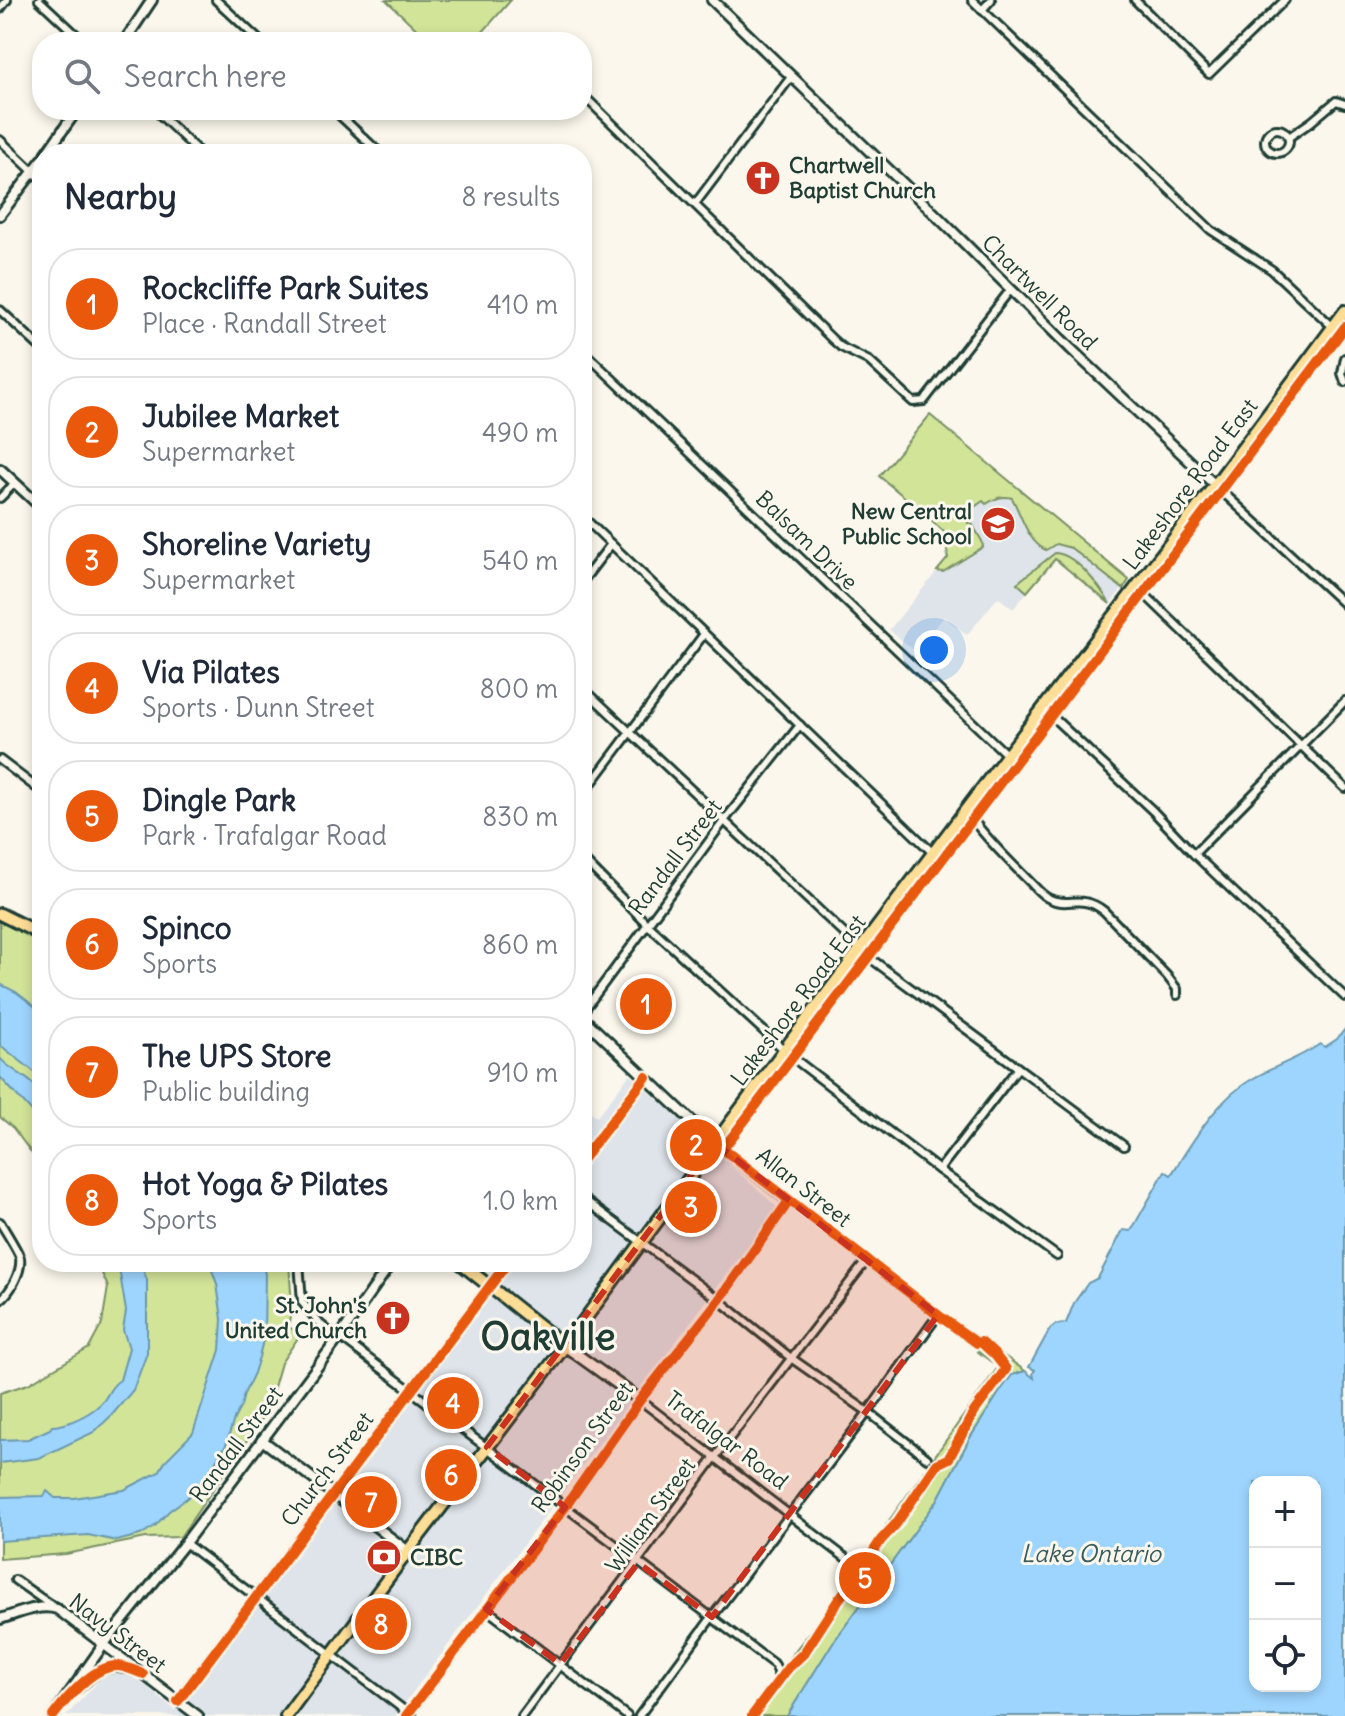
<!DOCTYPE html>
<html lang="en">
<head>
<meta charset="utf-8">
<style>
	body { margin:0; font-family:Delius,sans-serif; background:#f6f6f7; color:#1f2937 }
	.controls { position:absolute; right:24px; bottom:24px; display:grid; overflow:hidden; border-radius:16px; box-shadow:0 4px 12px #0003 }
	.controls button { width:72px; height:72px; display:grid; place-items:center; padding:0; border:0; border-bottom:2px solid #e0e1e3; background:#fff; color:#1f2937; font:40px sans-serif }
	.you { position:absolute; left:934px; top:650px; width:28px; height:28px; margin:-20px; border:6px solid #fff; border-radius:50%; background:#1a73e8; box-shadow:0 0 0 12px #1a73e833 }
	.badge { display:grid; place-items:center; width:52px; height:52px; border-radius:50%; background:#ea580c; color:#fff; font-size:26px; font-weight:700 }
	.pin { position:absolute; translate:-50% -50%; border:4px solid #fff; box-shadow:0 2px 8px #0006 }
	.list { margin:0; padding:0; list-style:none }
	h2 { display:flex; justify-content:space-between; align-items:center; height:104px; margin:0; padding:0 32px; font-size:34px }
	h2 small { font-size:26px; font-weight:400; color:#747a83 }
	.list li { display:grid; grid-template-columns:52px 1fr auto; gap:24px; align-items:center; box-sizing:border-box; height:112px; margin:0 16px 16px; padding:0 16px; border:2px solid #e0e1e3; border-radius:32px }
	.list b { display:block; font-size:30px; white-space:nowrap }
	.list p { margin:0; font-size:26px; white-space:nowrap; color:#747a83 }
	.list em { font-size:26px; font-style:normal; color:#747a83 }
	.icon { flex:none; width:44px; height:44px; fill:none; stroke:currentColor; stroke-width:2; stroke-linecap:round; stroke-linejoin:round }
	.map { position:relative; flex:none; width:1345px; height:1716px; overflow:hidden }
	.search { position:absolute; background:#fff; box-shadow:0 4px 12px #0003; left:32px; top:32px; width:560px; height:88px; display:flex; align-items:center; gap:20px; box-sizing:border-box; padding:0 28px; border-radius:32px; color:#747a83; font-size:30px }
	.panel { position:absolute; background:#fff; box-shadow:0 4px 12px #0003; left:32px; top:144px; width:560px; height:1128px; border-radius:32px }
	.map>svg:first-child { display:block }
	.built { fill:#dee4e9 }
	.green { fill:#d2e498; stroke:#789066; stroke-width:2 }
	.water { fill:#9ed5fe; stroke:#6b98ad; stroke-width:2; fill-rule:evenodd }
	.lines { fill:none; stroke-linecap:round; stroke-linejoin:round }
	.minor-casing { stroke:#1f3d34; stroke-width:12 }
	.tertiary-casing { stroke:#1f3d34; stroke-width:14 }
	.secondary-casing { stroke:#1f3d34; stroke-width:15 }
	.primary-casing { stroke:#1f3d34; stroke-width:16 }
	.minor { stroke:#fbf7ec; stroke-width:6 }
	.tertiary { stroke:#fbf7ec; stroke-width:8 }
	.secondary { stroke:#fbf7ec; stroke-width:9 }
	.primary { stroke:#fedd96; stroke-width:10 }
	.cycleway-casing { stroke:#fbf7ec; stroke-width:15 }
	.cycleway { stroke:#e8590c; stroke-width:10 }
	.marked { fill:#c8321e; fill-opacity:0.2; stroke:#c8321e; stroke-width:6; stroke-dasharray:16 10; stroke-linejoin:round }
	.labels { text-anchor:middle; stroke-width:6; stroke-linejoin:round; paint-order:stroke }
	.poi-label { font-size:22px; font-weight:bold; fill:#1f3d34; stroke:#fbf7ec; text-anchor:start }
	.street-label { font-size:22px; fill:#1f3d34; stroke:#fbf7ec }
	.water-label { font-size:24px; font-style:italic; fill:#385b5c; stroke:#fbf7ec }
	.town-label { font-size:38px; font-weight:bold; fill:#1f3d34; stroke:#fbf7ec }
</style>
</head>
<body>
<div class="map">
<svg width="1345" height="1716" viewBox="0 0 1345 1716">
	<rect width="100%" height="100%" fill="#fbf7ec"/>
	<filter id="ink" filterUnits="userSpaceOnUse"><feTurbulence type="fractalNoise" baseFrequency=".0125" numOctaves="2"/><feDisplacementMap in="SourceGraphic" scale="16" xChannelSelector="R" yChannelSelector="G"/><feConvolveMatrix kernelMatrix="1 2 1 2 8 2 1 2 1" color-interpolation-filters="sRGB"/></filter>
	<g filter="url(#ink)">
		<g class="built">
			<polygon points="930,415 1129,581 1110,604 1055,559 1013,609 998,597 967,635 944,617 915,651 889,630 948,558 945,533 925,514 879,476"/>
			<polygon points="630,1074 777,1207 395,1716 66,1716 106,1673 135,1677 175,1710 351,1478 498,1262 582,1262 582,1104 597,1117"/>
		</g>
		<g class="green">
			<polygon points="386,0 511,0 474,42 430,42"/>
			<path d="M930 415 1129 580 1123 589 1071 548 1056 544 1046 550C1028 543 1021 514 1012 498 1001 495 995 499 986 504L983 501 963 515 968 523 971 522 982 541 983 547 943 572 937 571 948 558 945 533 925 514 879 476Z"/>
			<path d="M1055 553C1076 554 1100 587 1110 604L1055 559 1027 592 1017 583Z"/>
			<polygon points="0,918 42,939 42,1167 13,1128 0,1117"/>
			<polygon points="97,1262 289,1262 292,1308 288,1326 300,1335 281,1363 267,1411 180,1537 146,1538 66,1554 0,1559 0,1393 28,1384 89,1348 102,1324 108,1287"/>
			<polygon points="984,1341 1025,1371 1012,1375 1001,1390 970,1438 937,1501 832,1644 787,1716 758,1716 783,1682 782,1667 812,1629 998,1367 977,1351"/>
		</g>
		<g class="water">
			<polygon points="0,984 16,992 42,1012 42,1078 0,1045"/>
			<path d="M1345 1029V1716H787L832 1644 937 1501 970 1438 1001 1390 1012 1375 1025 1371 1034 1378 1033 1373 1035 1370 1029 1367 1050 1329 1055 1325 1066 1323 1074 1303 1088 1283 1098 1278 1123 1230 1131 1231 1165 1171 1171 1175C1194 1140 1215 1101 1252 1079 1275 1066 1298 1059 1320 1044L1325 1047 1337 1039ZM1255 1482H1315V1686H1255Z"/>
			<path d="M0 1058C11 1072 36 1079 42 1097 44 1104 42 1116 42 1123L0 1077Z"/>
			<path d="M118 1262H140L147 1280V1353L133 1390 112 1415 94 1432 39 1458 0 1463V1440L28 1439 50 1429 52 1426C67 1426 94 1413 104 1400 110 1392 111 1385 120 1380L129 1348 123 1330 126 1311Z"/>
			<polygon points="209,1262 262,1262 265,1274 264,1336 259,1357 254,1373 244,1394 241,1406 234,1419 226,1445 202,1482 187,1498 169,1511 155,1526 140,1535 117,1541 88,1535 0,1541 0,1497 44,1496 47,1491 55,1498 74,1498 124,1490 159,1472 166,1460 193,1433 220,1350 222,1319 217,1284"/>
		</g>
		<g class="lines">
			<defs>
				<g id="minor">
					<polyline points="39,0 84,42"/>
					<polyline points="216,0 261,42"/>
					<polyline points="972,0 1211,230 1272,270 1333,327"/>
					<polyline points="1135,0 1209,74 1285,0"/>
					<polyline points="0,9 7,0"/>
					<polyline points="982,10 991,0"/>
					<polyline points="582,94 833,340 841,347 869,361 913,402 924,401 1011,289"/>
					<polyline points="155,110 201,154"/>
					<polyline points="334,110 381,154"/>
					<circle cx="1277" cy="141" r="12"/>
					<polyline points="1289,137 1311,122 1336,101 1345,104"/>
					<polyline points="0,140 42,180"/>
					<polyline points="695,204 791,77"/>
					<polyline points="0,310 42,349"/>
					<polyline points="582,350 1007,755"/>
					<polyline points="1345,358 1342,373 1345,382"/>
					<polyline points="1215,485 1345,605"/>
					<polyline points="0,498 15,483"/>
					<polyline points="582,516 934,854"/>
					<polyline points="582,582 611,544"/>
					<polyline points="1137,587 1345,788"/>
					<polyline points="582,687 870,958 1124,1146"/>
					<polyline points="1043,708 1153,811 1194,854 1345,997"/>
					<polyline points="0,760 42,792"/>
					<polyline points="582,796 704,634"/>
					<path d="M966 811C985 837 1008 860 1030 882 1036 888 1042 896 1050 899 1069 908 1081 893 1104 911L1167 976 1177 989V995"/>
					<polyline points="1194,854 1345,701"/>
					<polyline points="582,858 647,924 792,1057 939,1170 1057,1256"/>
					<polyline points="582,1013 724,821 800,725"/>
					<polyline points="939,1170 1018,1068"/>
					<polyline points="582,1198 719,1300 791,1358 868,1412 927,1458"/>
					<polyline points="789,1201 938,1315 977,1343"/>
					<path d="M0 1222C4 1229 19 1252 20 1258 22 1272 10 1293 0 1300"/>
					<polyline points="299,1262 302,1302 319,1323 338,1339"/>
					<polyline points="340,1337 775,1665 778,1672 778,1681 752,1716"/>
					<polyline points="640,1400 855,1565"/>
					<polyline points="185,1543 412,1716"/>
					<polyline points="15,1580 55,1608"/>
					<polyline points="486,1609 627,1716"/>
					<polyline points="522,1716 719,1452 867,1260"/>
					<polyline points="639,1716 712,1617 868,1412 938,1315"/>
				</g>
				<g id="tertiary">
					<polyline points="712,0 937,216 1071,349 1215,485"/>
					<polyline points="124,42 152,0"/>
					<polyline points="46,154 77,110"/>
					<polyline points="0,215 42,160"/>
					<polyline points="0,469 42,508"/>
					<polyline points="582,1160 646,1077"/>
					<polyline points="262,1440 408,1551"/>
					<path d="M0 1619C17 1614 40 1603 57 1609L198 1716"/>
					<path d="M77 1689C98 1670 107 1661 135 1671"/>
					<polyline points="178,1701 508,1262"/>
					<polyline points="53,1716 104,1644 185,1543 338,1339 392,1262"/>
					<polyline points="406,1716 565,1507 640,1400 719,1300 789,1201 715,1143 582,1017"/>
				</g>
				<polyline id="secondary" points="565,1346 640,1400"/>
				<g id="primary">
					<polyline points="0,914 42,935"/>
					<polyline points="459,1262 565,1346"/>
					<polyline points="286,1716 414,1543 565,1346 784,1050 1011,750 1215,485 1345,311"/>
				</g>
			</defs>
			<use href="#minor" class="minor-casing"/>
			<use href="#tertiary" class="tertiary-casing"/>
			<use href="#secondary" class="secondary-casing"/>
			<use href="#primary" class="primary-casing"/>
			<use href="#minor" class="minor"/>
			<use href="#tertiary" class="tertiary"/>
			<use href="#secondary" class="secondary"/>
			<use href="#primary" class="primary"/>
			<defs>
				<g id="cycleway">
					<polyline points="582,1160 646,1077"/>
					<polyline points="178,1701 508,1262"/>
					<path d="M53 1716C66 1699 94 1664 119 1666 127 1667 136 1671 143 1674"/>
					<polyline points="406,1716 565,1507 640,1400 719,1300 789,1201"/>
					<polyline points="752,1716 788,1668 804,1653 839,1599 862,1569 881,1540 896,1524 937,1464 949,1458 974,1412 1006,1369 995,1355 981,1342 977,1343 938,1315 723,1149 1345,327"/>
				</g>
			</defs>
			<use href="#cycleway" class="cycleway-casing"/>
			<use href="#cycleway" class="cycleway"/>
		</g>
	</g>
	<path class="marked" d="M715 1143 938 1315 712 1617 638 1563 560 1664 486 1609 565 1507 487 1447Z"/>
	<defs>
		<symbol id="church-disc" viewBox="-11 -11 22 22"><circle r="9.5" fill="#c8321e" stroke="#fbf7ec"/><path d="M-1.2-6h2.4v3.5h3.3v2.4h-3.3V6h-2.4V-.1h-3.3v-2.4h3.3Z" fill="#fff"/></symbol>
		<symbol id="school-disc" viewBox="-11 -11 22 22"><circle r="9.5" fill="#c8321e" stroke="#fbf7ec"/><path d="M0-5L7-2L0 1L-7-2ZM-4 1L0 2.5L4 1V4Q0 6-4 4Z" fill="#fff"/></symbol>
		<symbol id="bank-disc" viewBox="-11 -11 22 22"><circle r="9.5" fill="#c8321e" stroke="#fbf7ec"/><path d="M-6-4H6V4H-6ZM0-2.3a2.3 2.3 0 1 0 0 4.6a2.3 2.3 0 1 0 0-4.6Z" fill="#fff"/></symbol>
	</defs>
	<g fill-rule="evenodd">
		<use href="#church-disc" x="743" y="158" width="40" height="40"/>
		<use href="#school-disc" x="978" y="504" width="40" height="40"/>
		<use href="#church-disc" x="373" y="1298" width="40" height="40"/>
		<use href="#bank-disc" x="364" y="1537" width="40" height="40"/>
	</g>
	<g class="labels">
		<g class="poi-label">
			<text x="789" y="173">Chartwell<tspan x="789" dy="25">Baptist Church</tspan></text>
			<text x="972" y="519" text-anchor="end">New Central<tspan x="972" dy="25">Public School</tspan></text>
			<text x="367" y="1313" text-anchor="end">St. John's<tspan x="367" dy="25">United Church</tspan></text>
			<text x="410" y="1565">CIBC</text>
		</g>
		<g class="street-label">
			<text transform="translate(1040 292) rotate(45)" y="8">Chartwell Road</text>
			<text transform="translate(1190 484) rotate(-53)" y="8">Lakeshore Road East</text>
			<text transform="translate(807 540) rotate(44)" y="8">Balsam Drive</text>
			<text transform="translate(675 857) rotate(-53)" y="8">Randall Street</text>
			<text transform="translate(798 1000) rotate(-53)" y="8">Lakeshore Road East</text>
			<text transform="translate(804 1187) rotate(38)" y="8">Allan Street</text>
			<text transform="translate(727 1440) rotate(37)" y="8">Trafalgar Road</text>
			<text transform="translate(236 1444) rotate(-53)" y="8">Randall Street</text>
			<text transform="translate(582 1447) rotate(-54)" y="8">Robinson Street</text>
			<text transform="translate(327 1469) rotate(-53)" y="8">Church Street</text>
			<text transform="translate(650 1515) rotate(-54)" y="8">William Street</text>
			<text transform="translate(118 1633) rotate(37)" y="8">Navy Street</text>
		</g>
		<g class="water-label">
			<text x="1091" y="1562">Lake Ontario</text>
		</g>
		<g class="town-label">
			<text x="548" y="1350">Oakville</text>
		</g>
	</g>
</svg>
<div class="controls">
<button>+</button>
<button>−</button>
<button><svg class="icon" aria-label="locate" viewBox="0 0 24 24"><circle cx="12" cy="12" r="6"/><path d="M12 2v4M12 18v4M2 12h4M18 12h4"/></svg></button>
</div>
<div class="you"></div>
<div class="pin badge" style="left:646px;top:1004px">1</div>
<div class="pin badge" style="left:696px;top:1145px">2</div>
<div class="pin badge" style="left:691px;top:1207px">3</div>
<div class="pin badge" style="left:453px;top:1403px">4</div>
<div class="pin badge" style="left:865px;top:1578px">5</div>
<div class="pin badge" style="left:451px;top:1475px">6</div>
<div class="pin badge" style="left:371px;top:1502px">7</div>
<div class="pin badge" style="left:381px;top:1624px">8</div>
<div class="search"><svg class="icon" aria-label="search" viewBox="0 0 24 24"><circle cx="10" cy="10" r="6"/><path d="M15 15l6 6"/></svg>Search here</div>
<section class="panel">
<h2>Nearby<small>8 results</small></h2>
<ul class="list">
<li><span class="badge">1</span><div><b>Rockcliffe Park Suites</b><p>Place · Randall Street</p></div><em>410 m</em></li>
<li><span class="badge">2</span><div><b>Jubilee Market</b><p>Supermarket</p></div><em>490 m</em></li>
<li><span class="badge">3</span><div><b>Shoreline Variety</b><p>Supermarket</p></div><em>540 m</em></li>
<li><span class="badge">4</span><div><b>Via Pilates</b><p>Sports · Dunn Street</p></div><em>800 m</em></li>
<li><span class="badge">5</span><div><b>Dingle Park</b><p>Park · Trafalgar Road</p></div><em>830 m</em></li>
<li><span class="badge">6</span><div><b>Spinco</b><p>Sports</p></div><em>860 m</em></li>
<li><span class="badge">7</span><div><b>The UPS Store</b><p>Public building</p></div><em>910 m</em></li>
<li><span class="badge">8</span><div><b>Hot Yoga &amp; Pilates</b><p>Sports</p></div><em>1.0 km</em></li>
</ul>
</section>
</div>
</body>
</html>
